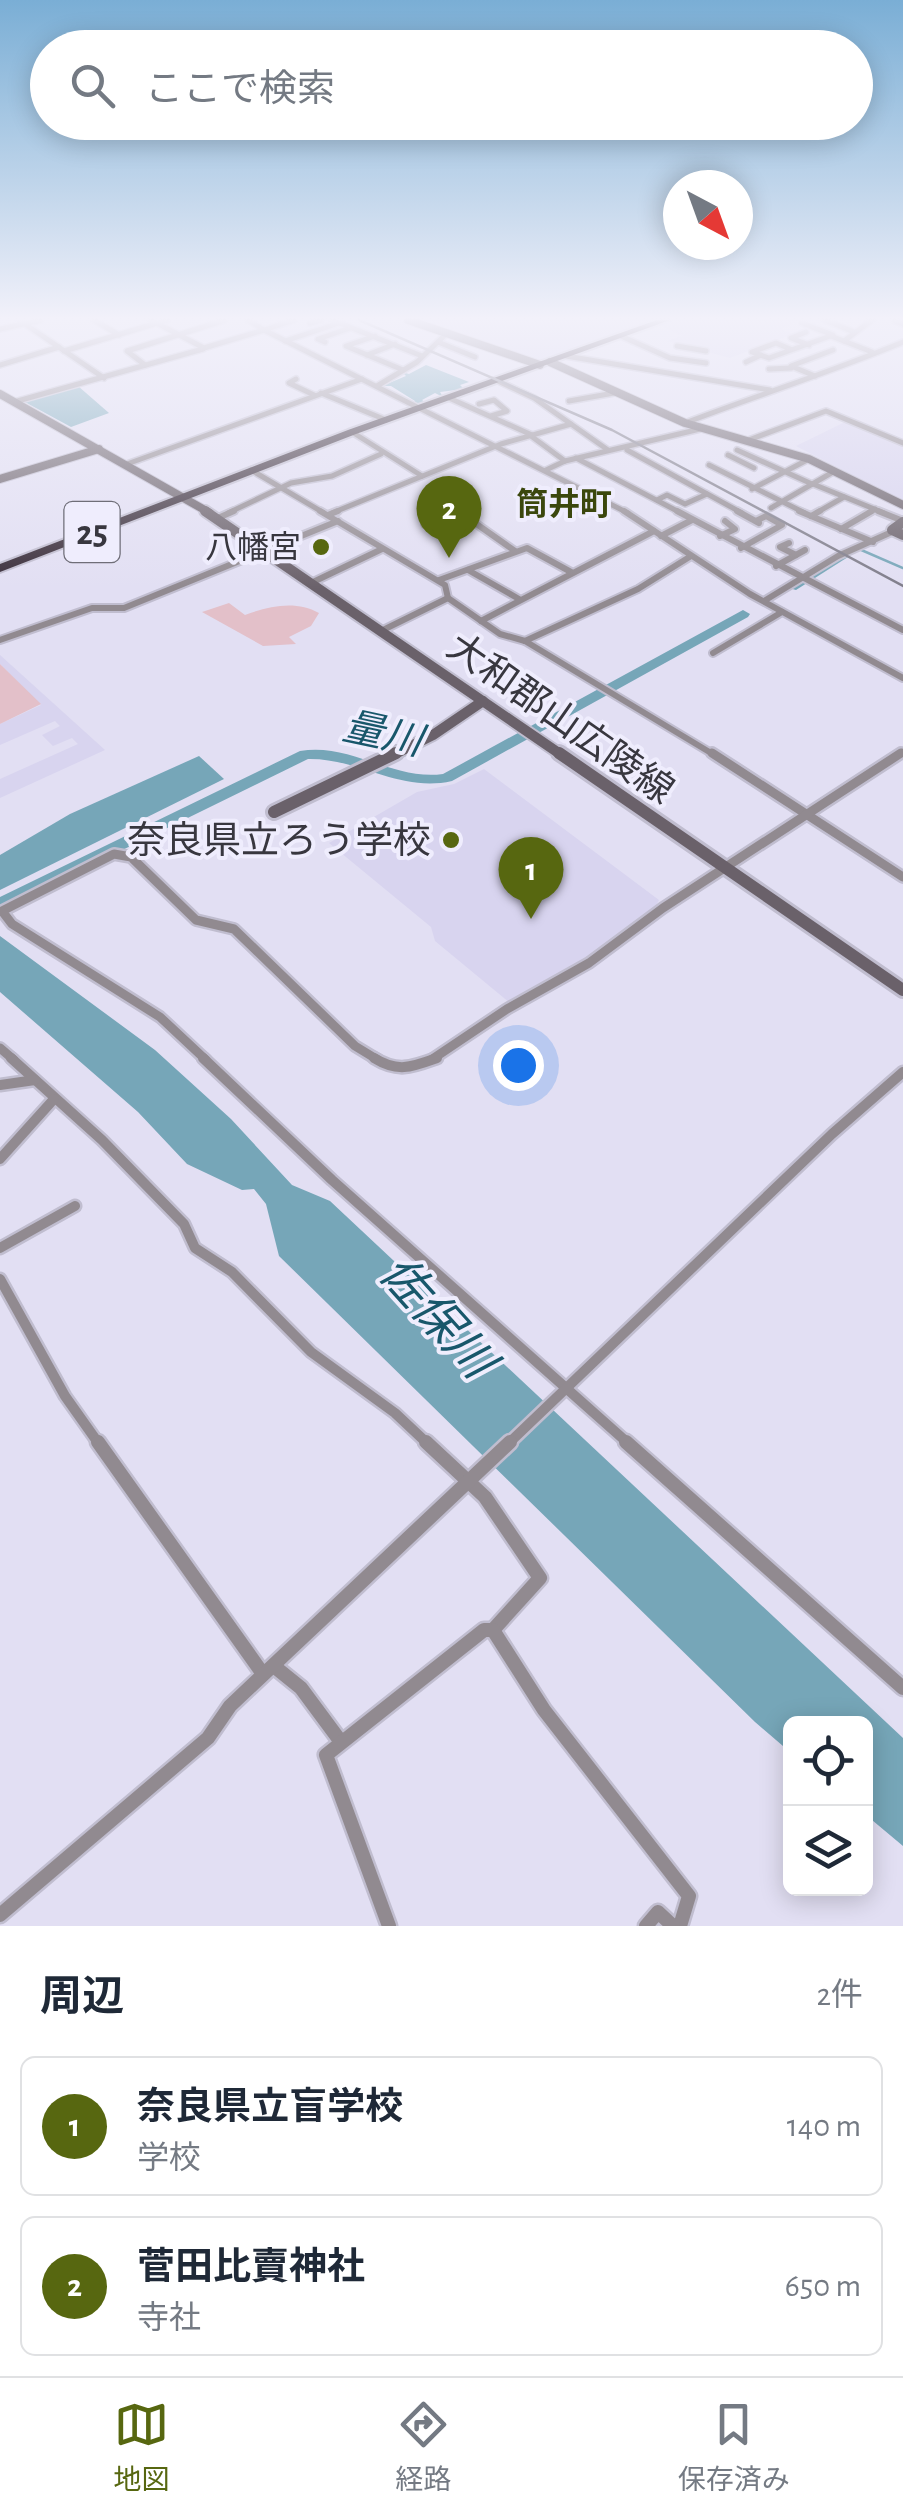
<!DOCTYPE html>
<html lang="ja">
<head>
<meta charset="utf-8">
<style>
	body { margin:0; font-family:"Alegreya Sans","Noto Sans JP",sans-serif; background:#f6f6f7; color:#1f2937 }
	.controls { position:absolute; right:30px; bottom:30px; display:grid; overflow:hidden; border-radius:15px; box-shadow:0 5px 25px #0003 }
	.controls button { width:90px; height:90px; display:grid; place-items:center; padding:0; border:0; border-bottom:2px solid #e0e1e3; background:#fff; color:#1f2937; font:50px sans-serif }
	.compass { position:absolute; left:663px; top:170px; width:90px; height:90px; border-radius:50%; background:#fff; box-shadow:0 5px 25px #0003; rotate:139deg }
	.you { position:absolute; left:518px; top:1065px; width:35px; height:35px; margin:-25px; border:8px solid #fff; border-radius:50%; background:#1a73e8; box-shadow:0 0 0 15px #1a73e833 }
	.badge { display:grid; place-items:center; width:65px; height:65px; border-radius:50%; background:#576710; color:#fff; font-size:32px; font-weight:700 }
	.pin { position:absolute; translate:-50% -82px; filter:drop-shadow(0 2px 5px #0008) }
	.pin::after { content:''; position:absolute; top:52px; width:35px; height:30px; background:inherit; clip-path:polygon(0 0,100% 0,50% 100%) }
	.list { margin:0; padding:0; list-style:none }
	h2 { display:flex; justify-content:space-between; align-items:center; height:130px; margin:0; padding:0 40px; font-size:42px }
	h2 small { font-size:32px; font-weight:400; color:#747a83 }
	.list li { display:grid; grid-template-columns:65px 1fr auto; gap:30px; align-items:center; box-sizing:border-box; height:140px; margin:0 20px 20px; padding:0 20px; border:2px solid #e0e1e3; border-radius:15px }
	.list b { display:block; font-size:38px; white-space:nowrap }
	.list p { margin:0; font-size:32px; white-space:nowrap; color:#747a83 }
	.list em { font-size:32px; font-style:normal; color:#747a83 }
	.icon { flex:none; width:55px; height:55px; fill:none; stroke:currentColor; stroke-width:2; stroke-linecap:round; stroke-linejoin:round }
	.map { position:relative; flex:none; width:903px; height:1926px; overflow:hidden }
	.search { position:absolute; background:#fff; box-shadow:0 5px 25px #0003; left:30px; right:30px; top:30px; height:110px; display:flex; align-items:center; gap:25px; box-sizing:border-box; padding:0 35px; border-radius:55px; color:#747a83; font-size:38px }
	.sheet { height:450px; background:#fff }
	nav { display:flex; justify-content:space-around; align-items:center; box-sizing:border-box; height:140px; border-top:2px solid #e0e1e3; background:#fff; font-size:28px; color:#747a83 }
	nav a { display:grid; justify-items:center; gap:5px }
	nav .on { color:#576710 }
	.map>svg:first-child { display:block }
	.built { fill:#d8d4ef }
	.green { fill:#e3c0c9 }
	.water { fill:#76a6b8 }
	.lines { fill:none; stroke-linecap:round; stroke-linejoin:round }
	.stream { stroke:#76a6b8; stroke-width:2.5 }
	.river { fill:#76a6b8; fill-rule:evenodd }
	.street-far4-casing { stroke:#c0bdcf; stroke-width:8 }
	.street-far3-casing { stroke:#c0bdcf; stroke-width:10 }
	.street-far2-casing { stroke:#c0bdcf; stroke-width:14 }
	.street-far1-casing { stroke:#c0bdcf; stroke-width:15 }
	.street-casing { stroke:#c0bdcf; stroke-width:19 }
	.secondary-far2-casing { stroke:#c0bdcf; stroke-width:10 }
	.secondary-far1-casing { stroke:#c0bdcf; stroke-width:14 }
	.secondary-casing { stroke:#c0bdcf; stroke-width:18 }
	.highway-casing { stroke:#c0bdcf; stroke-width:4 }
	.street-far4 { stroke:#918a90; stroke-width:5 }
	.street-far3 { stroke:#918a90; stroke-width:6 }
	.street-far2 { stroke:#918a90; stroke-width:9 }
	.street-far1 { stroke:#918a90; stroke-width:10 }
	.street { stroke:#918a90; stroke-width:14 }
	.secondary-far2 { stroke:#6a616a; stroke-width:8 }
	.secondary-far1 { stroke:#6a616a; stroke-width:10 }
	.secondary { stroke:#6a616a; stroke-width:12 }
	.highway { fill:#382c38; fill-rule:evenodd }
	.rail { stroke:#7f7d8a; stroke-width:2.5 }
	.poi-dot { fill:#576710; stroke:#efedfd; stroke-width:4 }
	.labels { text-anchor:middle; stroke-width:8; stroke-linejoin:round; paint-order:stroke }
	.far-neighbourhood-label { font-size:32px; font-weight:bold; fill:#3b470d; stroke:#efedfd }
	.far-poi-label { font-size:32px; fill:#38373f; stroke:#efedfd; text-anchor:end }
	.shield { fill:#efedfd; stroke:#6f6e78; stroke-width:2.5 }
	.shield-label { font-size:35px; font-weight:bold; fill:#38373f }
	.street-label { font-size:38px; fill:#38373f; stroke:#efedfd }
	.poi-label { font-size:38px; fill:#38373f; stroke:#efedfd; text-anchor:end }
	.water-label { font-size:40px; font-style:italic; fill:#18576b; stroke:#efedfd }
	.near-water-label { font-size:48px; font-style:italic; fill:#18576b; stroke:#efedfd }
</style>
</head>
<body>
<div class="map">
<svg width="903" height="1926" viewBox="0 0 903 1926">
	<rect width="100%" height="100%" fill="#e2dff3"/>
	<g class="built">
		<polygon points="416,320 657,320 536,361"/>
		<polygon points="673,320 801,320 781,329 793,334 730,358 667,341 682,336 659,325"/>
		<polygon points="849,420 903,444 903,501 796,446"/>
		<polygon points="0,655 105,750 0,798 0,779 78,744 72,738 53,746 42,735 60,726 55,721 0,745 0,724 41,705 0,664"/>
		<polygon points="484,769 659,900 653,911 585,962 510,1003 435,941 431,927 329,843 417,792 454,784"/>
	</g>
	<g class="green">
		<path d="M229 603 245 615C269 606 296 600 319 613L311 626 289 637 296 644 263 646 202 612Z"/>
		<polygon points="0,664 41,704 0,724"/>
	</g>
	<g class="water">
		<polygon points="426,365 469,382 460,385 464,389 440,392 443,397 435,393 422,400 426,403 414,405 415,401 391,386 382,386 406,376 402,372 409,374"/>
		<polygon points="78,386 109,413 71,427 23,401"/>
		<polygon points="199,756 224,779 0,890 0,855 70,814"/>
		<polygon points="0,936 155,1050 231,1119 292,1185 330,1201 903,1738 903,1846 866,1815 866,1724 790,1724 790,1752 755,1722 279,1256 266,1204 254,1189 242,1190 187,1164 138,1112 0,992"/>
	</g>
	<g class="lines">
		<polyline class="stream" points="859,549 903,568"/>
		<g class="river">
			<polygon points="838,554 848,557 796,590 785,587"/>
			<path d="M743 610 750 614 748 617 452 781C400 793 359 758 308 759L0 910V897L300 751C350 742 393 781 443 774Z"/>
		</g>
		<defs>
			<g id="street-far4">
				<polyline points="94,320 119,335"/>
				<polyline points="151,320 204,348 264,330 628,513"/>
				<polyline points="248,320 264,330 294,320"/>
				<polyline points="332,320 422,356"/>
				<polyline points="825,320 854,332"/>
				<polyline points="895,321 903,324"/>
				<polyline points="310,323 321,320"/>
				<polyline points="25,324 104,378"/>
				<polyline points="0,329 41,320"/>
				<polyline points="806,332 791,338 809,345"/>
				<polyline points="375,336 346,346 403,370"/>
				<polyline points="621,336 670,358 706,363"/>
				<polyline points="831,336 872,352"/>
				<polyline points="285,341 339,323"/>
				<polyline points="844,341 872,320"/>
				<polyline points="325,342 318,339 350,328"/>
				<polyline points="438,342 475,357"/>
				<polyline points="677,346 706,351"/>
				<polyline points="790,349 776,343 752,352 769,358 833,335 802,323"/>
				<polyline points="64,351 167,320"/>
				<polyline points="367,355 395,344"/>
				<polyline points="566,356 770,390"/>
				<polyline points="746,362 761,355"/>
				<polyline points="0,365 59,347"/>
				<polyline points="145,365 127,351 225,320"/>
				<polyline points="769,369 791,368"/>
				<polyline points="815,376 791,366 833,350"/>
				<polyline points="296,379 289,383 314,395"/>
				<polyline points="498,381 534,398 608,450"/>
				<polyline points="377,386 417,362 445,335"/>
				<polyline points="321,393 386,420"/>
				<polyline points="449,398 532,435"/>
				<polyline points="569,401 614,393"/>
				<polyline points="14,402 203,349"/>
				<polyline points="479,404 494,400 507,411 491,416"/>
				<path d="M685 423C758 395 831 372 903 342"/>
				<polyline points="352,432 422,476"/>
				<polyline points="531,436 565,461"/>
				<polyline points="746,441 826,411 903,443"/>
				<polyline points="627,450 742,513"/>
				<polyline points="737,450 812,484"/>
				<polyline points="728,455 754,468"/>
				<polyline points="576,458 681,513"/>
				<polyline points="127,464 362,379"/>
				<polyline points="709,465 805,513"/>
				<polyline points="251,470 324,513"/>
				<polyline points="546,470 565,461 700,429"/>
				<polyline points="813,484 884,513"/>
				<polyline points="752,489 809,459"/>
				<polyline points="657,500 667,495 685,504 707,494"/>
				<polyline points="422,502 431,508 448,502 458,511"/>
				<polyline points="771,508 833,472"/>
				<polyline points="228,513 291,483 332,476 381,454"/>
				<polyline points="332,513 501,444 571,424"/>
				<polyline points="445,513 461,513"/>
				<polyline points="816,513 844,497"/>
				<polyline points="868,513 875,509"/>
			</g>
			<g id="street-far3">
				<polyline points="320,511 445,585 448,598 500,634 525,641 716,756"/>
				<polyline points="624,511 750,594 903,678"/>
				<polyline points="677,511 903,630"/>
				<polyline points="737,511 759,523"/>
				<polyline points="799,511 873,542"/>
				<polyline points="878,511 903,521"/>
				<polyline points="328,515 338,511"/>
				<polyline points="811,516 820,511"/>
				<polyline points="218,518 234,511"/>
				<polyline points="469,522 443,532 425,524 458,511 515,551"/>
				<polyline points="841,529 872,511"/>
				<polyline points="661,536 692,520"/>
				<polyline points="720,536 735,529 725,521"/>
				<polyline points="789,543 780,547 796,555"/>
				<polyline points="741,548 782,525 766,516 756,521"/>
				<polyline points="776,566 805,550"/>
				<polyline points="468,570 519,599"/>
				<polyline points="439,580 527,548 571,572"/>
				<polyline points="311,583 382,549"/>
				<polyline points="764,601 838,556 894,531"/>
				<polyline points="481,621 654,531"/>
				<polyline points="381,631 448,598"/>
				<polyline points="0,640 92,608 124,608 338,521"/>
				<polyline points="525,641 638,589 691,556"/>
				<polyline points="713,653 782,612"/>
				<polyline points="897,756 903,752"/>
			</g>
			<g id="street-far2">
				<polyline points="712,753 903,877"/>
				<polyline points="0,1048 14,1060"/>
				<polyline points="206,1060 160,1017 12,924 2,911 114,854 131,857 196,920 234,929 355,1046 378,1060"/>
				<polyline points="431,1060 507,1009 589,963 663,908 901,753"/>
			</g>
			<g id="street-far1">
				<polyline points="11,1058 102,1140 184,1224 195,1248 232,1272 311,1352 395,1413 428,1444"/>
				<polyline points="203,1058 332,1180 629,1444"/>
				<path d="M374 1058C398 1073 412 1067 437 1058"/>
				<polyline points="0,1085 35,1080"/>
				<polyline points="0,1159 54,1099"/>
				<polyline points="0,1248 75,1206"/>
				<polyline points="0,1279 65,1396 99,1444"/>
				<polyline points="508,1444 832,1134 903,1072"/>
			</g>
			<g id="street">
				<polyline points="98,1442 263,1674"/>
				<polyline points="426,1442 485,1497 540,1578 493,1630"/>
				<polyline points="626,1442 903,1688"/>
				<polyline points="275,1667 301,1688 341,1742"/>
				<polyline points="0,1915 208,1738 230,1706 510,1442"/>
				<polyline points="389,1926 326,1755 484,1630 493,1630 544,1710 689,1896 680,1926"/>
				<polyline points="646,1926 658,1912 673,1926"/>
			</g>
			<g id="secondary-far2">
				<polyline points="408,320 540,365"/>
				<polyline points="550,362 685,423 809,459 903,505"/>
				<polyline points="0,394 210,513"/>
				<polyline points="0,479 99,449"/>
			</g>
			<g id="secondary-far1">
				<polyline points="205,511 563,756"/>
				<polyline points="903,522 892,530 903,535"/>
				<polyline points="391,756 433,735 483,701"/>
			</g>
			<g id="secondary">
				<polyline points="559,753 903,990"/>
				<polyline points="274,812 396,753"/>
			</g>
			<polygon id="highway" points="657,320 670,320 356,434 0,572 0,564 348,430"/>
		</defs>
		<use href="#street-far4" class="street-far4-casing"/>
		<use href="#street-far3" class="street-far3-casing"/>
		<use href="#street-far2" class="street-far2-casing"/>
		<use href="#street-far1" class="street-far1-casing"/>
		<use href="#street" class="street-casing"/>
		<use href="#secondary-far2" class="secondary-far2-casing"/>
		<use href="#secondary-far1" class="secondary-far1-casing"/>
		<use href="#secondary" class="secondary-casing"/>
		<use href="#highway" class="highway-casing"/>
		<use href="#street-far4" class="street-far4"/>
		<use href="#street-far3" class="street-far3"/>
		<use href="#street-far2" class="street-far2"/>
		<use href="#street-far1" class="street-far1"/>
		<use href="#street" class="street"/>
		<use href="#secondary-far2" class="secondary-far2"/>
		<use href="#secondary-far1" class="secondary-far1"/>
		<use href="#secondary" class="secondary"/>
		<use href="#highway" class="highway"/>
		<polyline class="rail" points="359,320 612,430 903,586"/>
	</g>
	<linearGradient id="sky" x2="0" y2="1"><stop stop-color="#7aaed5"/><stop offset="0.54" stop-color="#f2f1fa"/><stop offset="1" stop-color="#f2f1fa" stop-opacity="0"/></linearGradient>
	<rect width="903" height="589" fill="url(#sky)"/>
	<g class="poi-dot">
		<circle cx="321" cy="547" r="10"/>
		<circle cx="451" cy="840" r="10"/>
	</g>
	<g class="labels">
		<g class="far-neighbourhood-label">
			<text x="564" y="515">筒井町</text>
		</g>
		<g class="far-poi-label">
			<text x="301" y="558">八幡宮</text>
		</g>
		<rect class="shield" x="64.5" y="502" width="55" height="60" rx="8"/>
		<g class="shield-label">
			<text x="92" y="544">25</text>
		</g>
		<g class="street-label">
			<text transform="translate(561 718) rotate(35)" y="13">大和郡山広陵線</text>
		</g>
		<g class="poi-label">
			<text x="431" y="853">奈良県立ろう学校</text>
		</g>
		<g class="water-label">
			<text transform="translate(383 733) rotate(12)" y="14">量川</text>
		</g>
		<g class="near-water-label">
			<text transform="translate(438 1316) rotate(48)" y="17">佐保川</text>
		</g>
	</g>
</svg>
<div class="controls">
<button><svg class="icon" aria-label="locate" viewBox="0 0 24 24"><circle cx="12" cy="12" r="6"/><path d="M12 2v4M12 18v4M2 12h4M18 12h4"/></svg></button>
<button><svg class="icon" aria-label="layers" viewBox="0 0 24 24"><path d="M12 4l9 5-9 5-9-5zM3 14l9 5 9-5"/></svg></button>
</div>
<svg class="compass" viewBox="-18 -18 36 36"><path d="M0-13l5 13h-10z" fill="#e53935"/><path d="M0 13l5-13h-10z" fill="#747a83"/></svg>
<div class="you"></div>
<div class="pin badge" style="left:531px;top:919px">1</div>
<div class="pin badge" style="left:449px;top:558px">2</div>
<div class="search"><svg class="icon" aria-label="search" viewBox="0 0 24 24"><circle cx="10" cy="10" r="6"/><path d="M15 15l6 6"/></svg>ここで検索</div>
</div>
<section class="sheet">
<h2>周辺<small>2件</small></h2>
<ul class="list">
<li><span class="badge">1</span><div><b>奈良県立盲学校</b><p>学校</p></div><em>140 m</em></li>
<li><span class="badge">2</span><div><b>菅田比賣神社</b><p>寺社</p></div><em>650 m</em></li>
</ul>
</section>
<nav>
<a class="on"><svg class="icon" aria-label="map" viewBox="0 0 24 24"><path d="M3 6l6-2 6 2 6-2v14l-6 2-6-2-6 2zM9 4v14M15 6v14"/></svg>地図</a>
<a><svg class="icon" aria-label="directions" viewBox="0 0 24 24"><path d="M12 3l9 9-9 9-9-9zM9 14v-3h6M13 9l2 2-2 2"/></svg>経路</a>
<a><svg class="icon" aria-label="saved" viewBox="0 0 24 24"><path d="M7 4h10v16l-5-4-5 4z"/></svg>保存済み</a>
</nav>
</body>
</html>
